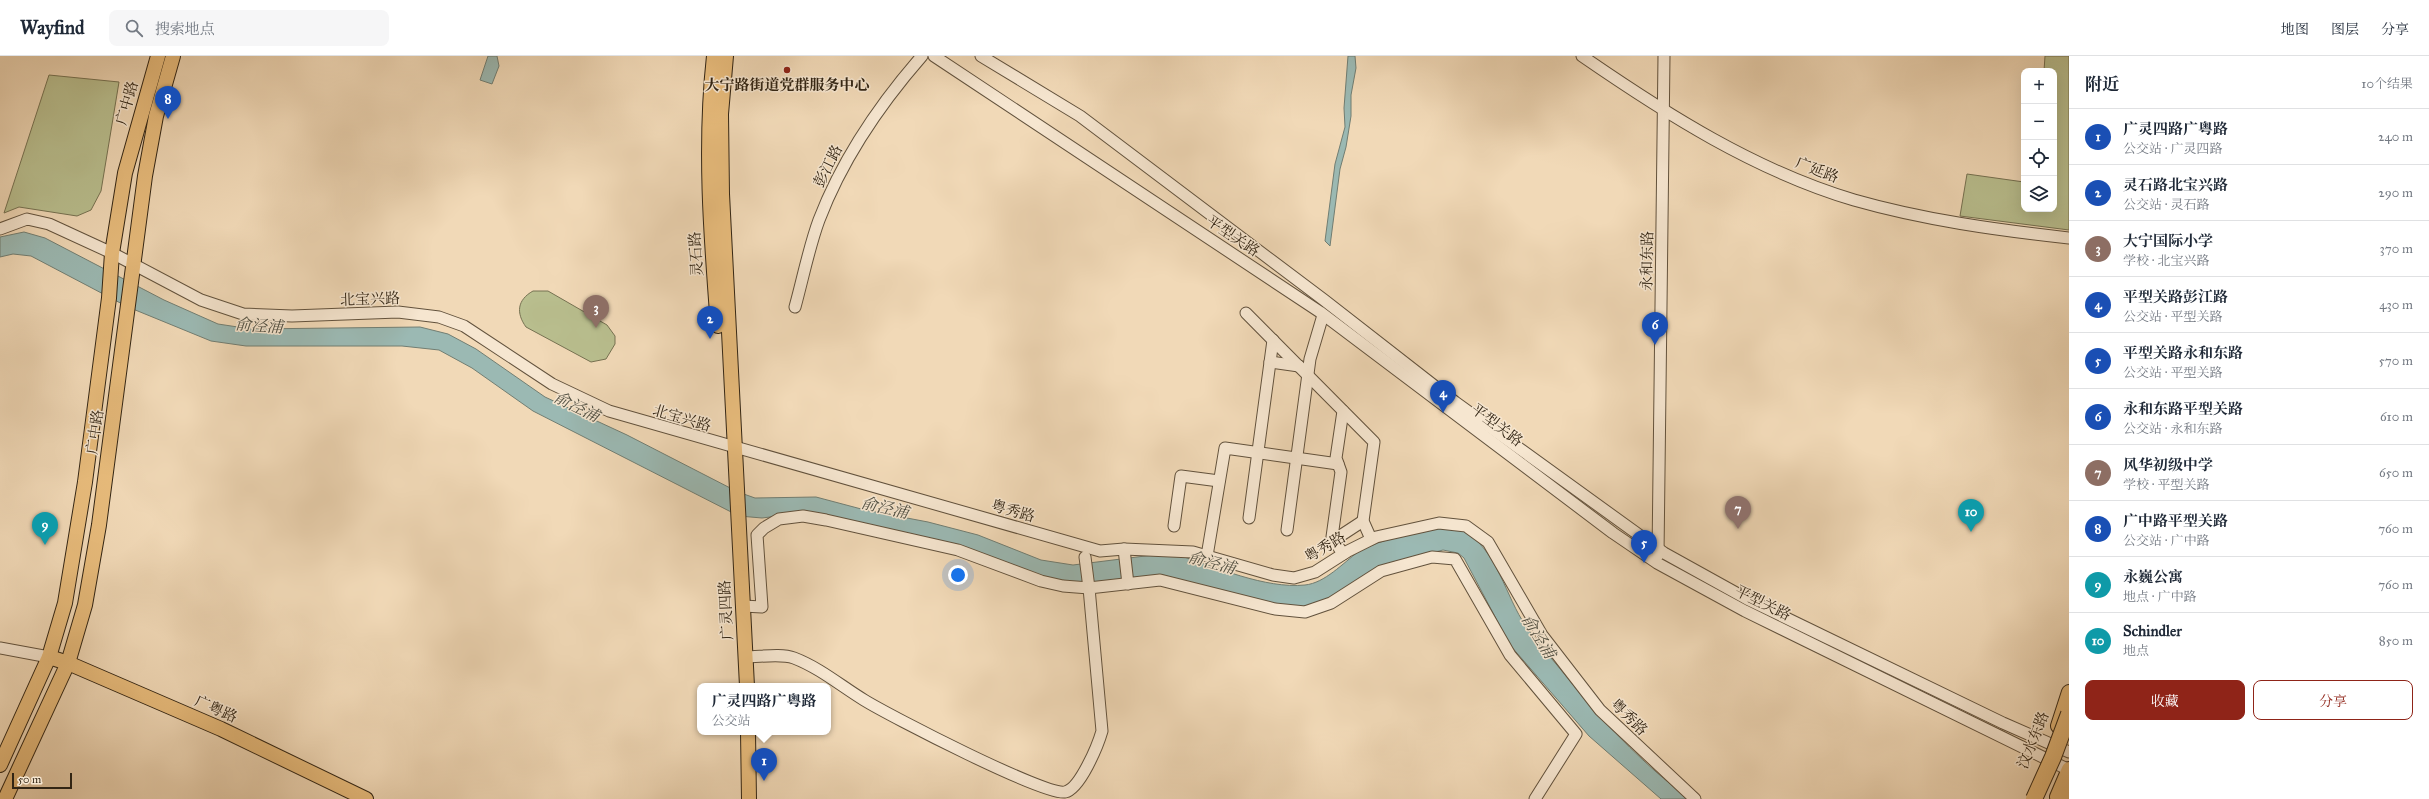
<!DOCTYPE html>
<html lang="zh">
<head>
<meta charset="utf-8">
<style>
	body { margin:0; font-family:"IM FELL Great Primer","Noto Serif SC",serif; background:#f6f6f7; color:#1f2937 }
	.controls { position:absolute; right:12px; top:12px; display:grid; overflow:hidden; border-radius:8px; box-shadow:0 4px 16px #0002 }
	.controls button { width:36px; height:36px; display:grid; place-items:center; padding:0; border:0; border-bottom:1px solid #e0e1e3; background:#fff; color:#1f2937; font:20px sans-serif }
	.scale { position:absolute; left:12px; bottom:10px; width:60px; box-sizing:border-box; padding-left:4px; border:2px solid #322514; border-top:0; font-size:11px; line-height:14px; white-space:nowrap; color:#322514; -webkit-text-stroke:3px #f6e6d0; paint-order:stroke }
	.you { position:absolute; left:958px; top:519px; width:14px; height:14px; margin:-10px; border:3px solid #fff; border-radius:50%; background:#1a73e8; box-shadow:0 0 0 6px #1a73e833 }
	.badge { display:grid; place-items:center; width:26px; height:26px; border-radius:50%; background:#8f2418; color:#fff; font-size:13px; font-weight:700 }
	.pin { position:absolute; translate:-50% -33px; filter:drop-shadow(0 1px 2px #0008) }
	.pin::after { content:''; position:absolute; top:21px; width:14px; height:12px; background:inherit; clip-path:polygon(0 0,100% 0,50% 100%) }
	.popup { position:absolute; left:697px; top:627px; width:134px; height:52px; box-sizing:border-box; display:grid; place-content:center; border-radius:8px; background:#fff; filter:drop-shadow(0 1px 3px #0005); font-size:13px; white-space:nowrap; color:#747a83 }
	.popup b { font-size:15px; color:#1f2937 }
	.popup::after { content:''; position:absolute; left:50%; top:100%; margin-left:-8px; border:8px solid transparent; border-top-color:#fff }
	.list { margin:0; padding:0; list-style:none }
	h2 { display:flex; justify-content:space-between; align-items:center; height:52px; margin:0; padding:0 16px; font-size:17px }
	h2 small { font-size:13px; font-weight:400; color:#747a83 }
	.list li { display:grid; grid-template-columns:26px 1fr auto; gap:12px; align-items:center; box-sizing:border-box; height:56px; padding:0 16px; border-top:1px solid #e0e1e3 }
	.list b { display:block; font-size:15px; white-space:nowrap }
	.list p { margin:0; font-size:13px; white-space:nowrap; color:#747a83 }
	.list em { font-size:13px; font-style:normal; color:#747a83 }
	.actions { display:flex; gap:8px; padding:12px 16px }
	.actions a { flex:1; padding:9px 0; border:1px solid #8f2418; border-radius:8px; text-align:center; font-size:14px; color:#8f2418 }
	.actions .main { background:#8f2418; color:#fff }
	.icon { flex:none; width:22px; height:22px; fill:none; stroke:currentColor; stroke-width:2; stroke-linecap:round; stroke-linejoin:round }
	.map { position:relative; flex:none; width:2069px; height:743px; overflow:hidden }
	header { display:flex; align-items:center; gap:24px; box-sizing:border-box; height:56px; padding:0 20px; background:#fff; border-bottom:1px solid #e0e1e3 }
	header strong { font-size:19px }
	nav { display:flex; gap:22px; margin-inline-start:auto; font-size:14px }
	.search { width:280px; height:36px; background:#f6f6f7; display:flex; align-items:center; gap:10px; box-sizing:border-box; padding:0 14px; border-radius:8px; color:#747a83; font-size:15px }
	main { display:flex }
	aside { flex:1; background:#fff }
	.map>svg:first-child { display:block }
	.green { fill:#b9bf8f; stroke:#767252 }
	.water { fill:#9bb9b3; stroke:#717e73 }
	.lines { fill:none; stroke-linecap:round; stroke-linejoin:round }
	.minor-casing { stroke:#62523d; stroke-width:13 }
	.major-casing { stroke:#322514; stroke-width:16 }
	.highway-casing { stroke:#322514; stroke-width:18 }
	.minor { stroke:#f6e6d0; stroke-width:11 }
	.major { stroke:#e8bc7c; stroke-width:14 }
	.highway { stroke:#e8bc7c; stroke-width:16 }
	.highway-bridge-casing { stroke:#322514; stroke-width:18; stroke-linecap:butt }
	.highway-bridge { stroke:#e8bc7c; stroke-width:16 }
	.poi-dot { fill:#8f2418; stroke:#f6e6d0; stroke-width:1.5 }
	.labels { text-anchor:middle; stroke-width:3; stroke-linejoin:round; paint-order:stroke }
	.poi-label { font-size:15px; font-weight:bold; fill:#322514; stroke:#f6e6d0 }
	.street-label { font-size:15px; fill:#322514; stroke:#f6e6d0 }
	.water-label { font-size:16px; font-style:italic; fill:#525144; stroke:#f6e6d0 }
</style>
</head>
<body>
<header>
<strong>Wayfind</strong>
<div class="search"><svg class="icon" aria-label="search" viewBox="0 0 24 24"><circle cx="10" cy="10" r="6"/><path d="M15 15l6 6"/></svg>搜索地点</div>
<nav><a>地图</a><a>图层</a><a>分享</a></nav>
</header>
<main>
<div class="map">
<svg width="2069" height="743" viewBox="0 0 2069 743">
	<rect width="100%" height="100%" fill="#f1d9b7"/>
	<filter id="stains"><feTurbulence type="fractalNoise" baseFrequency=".005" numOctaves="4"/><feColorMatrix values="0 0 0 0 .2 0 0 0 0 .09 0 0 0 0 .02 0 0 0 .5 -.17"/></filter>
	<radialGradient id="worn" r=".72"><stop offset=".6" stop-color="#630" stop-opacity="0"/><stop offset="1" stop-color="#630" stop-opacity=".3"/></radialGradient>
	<g class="green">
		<polygon points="2045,0 2069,0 2069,174 1960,160 1967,118 2024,126 2024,153 2054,153 2054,15 2044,15"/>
		<polygon points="49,19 119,26 101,135 91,154 77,160 19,151 4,157"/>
		<path d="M533 235H548L607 269 615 280V288L606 303 591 306 526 271C516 257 517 244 533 235Z"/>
	</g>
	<g class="water">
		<polygon points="488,0 497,0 499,10 492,28 480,24"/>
		<polygon points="1348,0 1355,0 1356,12 1351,39 1351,60 1346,91 1340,113 1330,190 1325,185 1335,108 1345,71 1344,52"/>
		<path d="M24 176 45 182 164 244 218 268 251 273 420 271 448 278 476 293 545 341 627 379 738 436 755 442 816 441 865 454 928 466 978 479 1041 504 1073 509 1161 498 1178 499C1216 511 1265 533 1305 529 1325 527 1343 507 1358 496 1376 485 1437 467 1457 473 1493 484 1504 535 1522 564 1533 582 1548 598 1561 614 1590 650 1620 684 1655 715 1666 725 1678 733 1688 743H1661L1589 680 1510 589 1464 502 1458 497 1443 494 1381 510 1329 544 1308 551 1274 549 1163 519 1072 528 1057 527 1012 510 794 458 762 462 739 460 533 355 472 312 439 294 402 290H246L211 285 128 251 31 200 13 198 0 201V181Z"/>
	</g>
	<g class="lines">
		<defs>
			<g id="minor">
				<polyline points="934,0 1320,256 1613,477 1657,507 1745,555 2069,714"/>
				<polyline points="981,0 1080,60 1324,244 1455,346 1664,497 1747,543 2003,667 2069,696"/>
				<path d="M1582 0C1666 58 1756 115 1854 144 1924 164 1997 174 2069 182"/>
				<polyline points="0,173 27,163 49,168 112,197 201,244 243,258 292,260 398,256 439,261 464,270 552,328 609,355 1100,495 1124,493 1193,496 1273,519 1294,522 1315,516 1348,495 1376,481 1439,467 1466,470 1488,486 1542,579 1600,654 1695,743"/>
				<path d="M795 251C803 222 809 191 819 164 842 104 880 48 922 0"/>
				<polyline points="1246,257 1374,386 1363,465 1371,483"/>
				<polyline points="1270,306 1299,310"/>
				<polyline points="1249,462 1273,284"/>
				<polyline points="1174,470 1181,420 1219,425"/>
				<polyline points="1287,474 1310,303 1323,259"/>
				<polyline points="1334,484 1363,465"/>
				<polyline points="1124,493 1128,528"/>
				<polyline points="1343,498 1332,481 1341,416 1336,402 1343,355"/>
				<polyline points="1658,499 1664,0"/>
				<polyline points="1207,500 1225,392 1338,408"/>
				<polyline points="743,550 762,551 757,479 764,472 779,463 803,460 826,464 958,494 1041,525 1063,530 1089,532 1085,501"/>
				<polyline points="0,592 49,601"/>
				<path d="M746 601C760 601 781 597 794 602 820 612 841 630 864 644 890 660 1045 740 1065 736 1080 733 1098 689 1102 675L1089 532 1160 524 1275 553 1305 556 1331 547 1381 515 1432 501 1455 503 1510 599 1576 678 1535 743"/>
			</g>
			<g id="major">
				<path d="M714 0C704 90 711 180 718 270"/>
				<polyline points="726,0 721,58 722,138 747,630"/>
				<polyline points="49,601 68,607 221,673 366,743"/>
				<polyline points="2058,670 2069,636"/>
				<polyline points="748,676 749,743"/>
				<polyline points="0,709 49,601 65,547 85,426 109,242 112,197 125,117 158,0"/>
				<polyline points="2057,741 2069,713"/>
				<polyline points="5,743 68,607 85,549 99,469 145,120 156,60 173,0"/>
			</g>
			<polyline id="highway" points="2063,743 2069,731"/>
		</defs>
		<use href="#minor" class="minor-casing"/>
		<use href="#major" class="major-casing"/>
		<use href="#highway" class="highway-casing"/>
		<use href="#minor" class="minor"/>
		<use href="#major" class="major"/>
		<use href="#highway" class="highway"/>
		<defs>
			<polyline id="highway-bridge" points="2034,743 2053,701 2069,658"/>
		</defs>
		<use href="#highway-bridge" class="highway-bridge-casing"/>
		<use href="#highway-bridge" class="highway-bridge"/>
	</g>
	<circle class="poi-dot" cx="787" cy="14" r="4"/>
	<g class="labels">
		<g class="poi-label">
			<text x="787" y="34">大宁路街道党群服务中心</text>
		</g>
		<g class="street-label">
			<text transform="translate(127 47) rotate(-74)" y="5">广中路</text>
			<text transform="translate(828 110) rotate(-63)" y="5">彭江路</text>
			<text transform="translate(1817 114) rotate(21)" y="5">广延路</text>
			<text transform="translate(1233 180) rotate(34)" y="5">平型关路</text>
			<text transform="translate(696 198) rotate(-94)" y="5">灵石路</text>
			<text transform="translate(1647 205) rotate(-89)" y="5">永和东路</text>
			<text transform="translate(370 243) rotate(-2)" y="5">北宝兴路</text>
			<text transform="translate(682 362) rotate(16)" y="5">北宝兴路</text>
			<text transform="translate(1497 369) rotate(37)" y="5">平型关路</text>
			<text transform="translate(95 376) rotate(-82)" y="5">广中路</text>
			<text transform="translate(1013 455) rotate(16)" y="5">粤秀路</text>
			<text transform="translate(1325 491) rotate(-31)" y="5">粤秀路</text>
			<text transform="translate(1763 547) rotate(26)" y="5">平型关路</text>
			<text transform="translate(726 554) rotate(-93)" y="5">广灵四路</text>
			<text transform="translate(216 653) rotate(24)" y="5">广粤路</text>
			<text transform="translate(1629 661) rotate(45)" y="5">粤秀路</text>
			<text transform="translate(2033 684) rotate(-68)" y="5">汶水东路</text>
		</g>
		<g class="water-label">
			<text transform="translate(259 269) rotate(4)" y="6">俞泾浦</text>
			<text transform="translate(577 350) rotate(26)" y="6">俞泾浦</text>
			<text transform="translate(885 451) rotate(13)" y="6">俞泾浦</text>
			<text transform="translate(1212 506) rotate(15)" y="6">俞泾浦</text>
			<text transform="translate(1539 580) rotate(58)" y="6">俞泾浦</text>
		</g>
	</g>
	<rect width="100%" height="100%" filter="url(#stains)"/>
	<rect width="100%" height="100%" fill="url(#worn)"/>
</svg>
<div class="controls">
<button>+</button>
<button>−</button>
<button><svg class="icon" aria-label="locate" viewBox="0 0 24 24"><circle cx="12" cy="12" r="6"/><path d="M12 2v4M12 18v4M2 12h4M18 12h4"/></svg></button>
<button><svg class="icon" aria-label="layers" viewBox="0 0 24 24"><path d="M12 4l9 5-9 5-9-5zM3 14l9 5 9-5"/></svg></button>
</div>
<div class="scale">50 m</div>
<div class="you"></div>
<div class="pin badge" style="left:764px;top:725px;background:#1a4fb4">1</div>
<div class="popup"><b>广灵四路广粤路</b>公交站</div>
<div class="pin badge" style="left:710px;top:283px;background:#1a4fb4">2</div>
<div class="pin badge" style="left:596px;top:272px;background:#8d6e63">3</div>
<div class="pin badge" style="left:1443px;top:357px;background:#1a4fb4">4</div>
<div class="pin badge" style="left:1644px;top:507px;background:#1a4fb4">5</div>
<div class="pin badge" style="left:1655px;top:289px;background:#1a4fb4">6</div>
<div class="pin badge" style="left:1738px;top:473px;background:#8d6e63">7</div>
<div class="pin badge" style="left:168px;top:63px;background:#1a4fb4">8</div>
<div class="pin badge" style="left:45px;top:489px;background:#0f9aa8">9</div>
<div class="pin badge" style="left:1971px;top:476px;background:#0f9aa8">10</div>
</div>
<aside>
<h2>附近<small>10个结果</small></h2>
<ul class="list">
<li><span class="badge" style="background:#1a4fb4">1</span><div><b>广灵四路广粤路</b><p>公交站 · 广灵四路</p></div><em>240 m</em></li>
<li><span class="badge" style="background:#1a4fb4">2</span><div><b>灵石路北宝兴路</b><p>公交站 · 灵石路</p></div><em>290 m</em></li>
<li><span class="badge" style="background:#8d6e63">3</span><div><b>大宁国际小学</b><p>学校 · 北宝兴路</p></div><em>370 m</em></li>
<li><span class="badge" style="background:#1a4fb4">4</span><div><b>平型关路彭江路</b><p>公交站 · 平型关路</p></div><em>430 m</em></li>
<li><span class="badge" style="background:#1a4fb4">5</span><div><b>平型关路永和东路</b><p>公交站 · 平型关路</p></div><em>570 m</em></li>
<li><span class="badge" style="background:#1a4fb4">6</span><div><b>永和东路平型关路</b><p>公交站 · 永和东路</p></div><em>610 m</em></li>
<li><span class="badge" style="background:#8d6e63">7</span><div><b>风华初级中学</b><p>学校 · 平型关路</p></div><em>650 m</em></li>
<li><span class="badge" style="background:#1a4fb4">8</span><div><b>广中路平型关路</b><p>公交站 · 广中路</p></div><em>760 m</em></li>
<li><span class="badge" style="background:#0f9aa8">9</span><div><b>永巍公寓</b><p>地点 · 广中路</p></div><em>760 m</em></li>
<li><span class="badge" style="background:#0f9aa8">10</span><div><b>Schindler</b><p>地点</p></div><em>850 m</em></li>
</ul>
<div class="actions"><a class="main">收藏</a><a>分享</a></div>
</aside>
</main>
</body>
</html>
